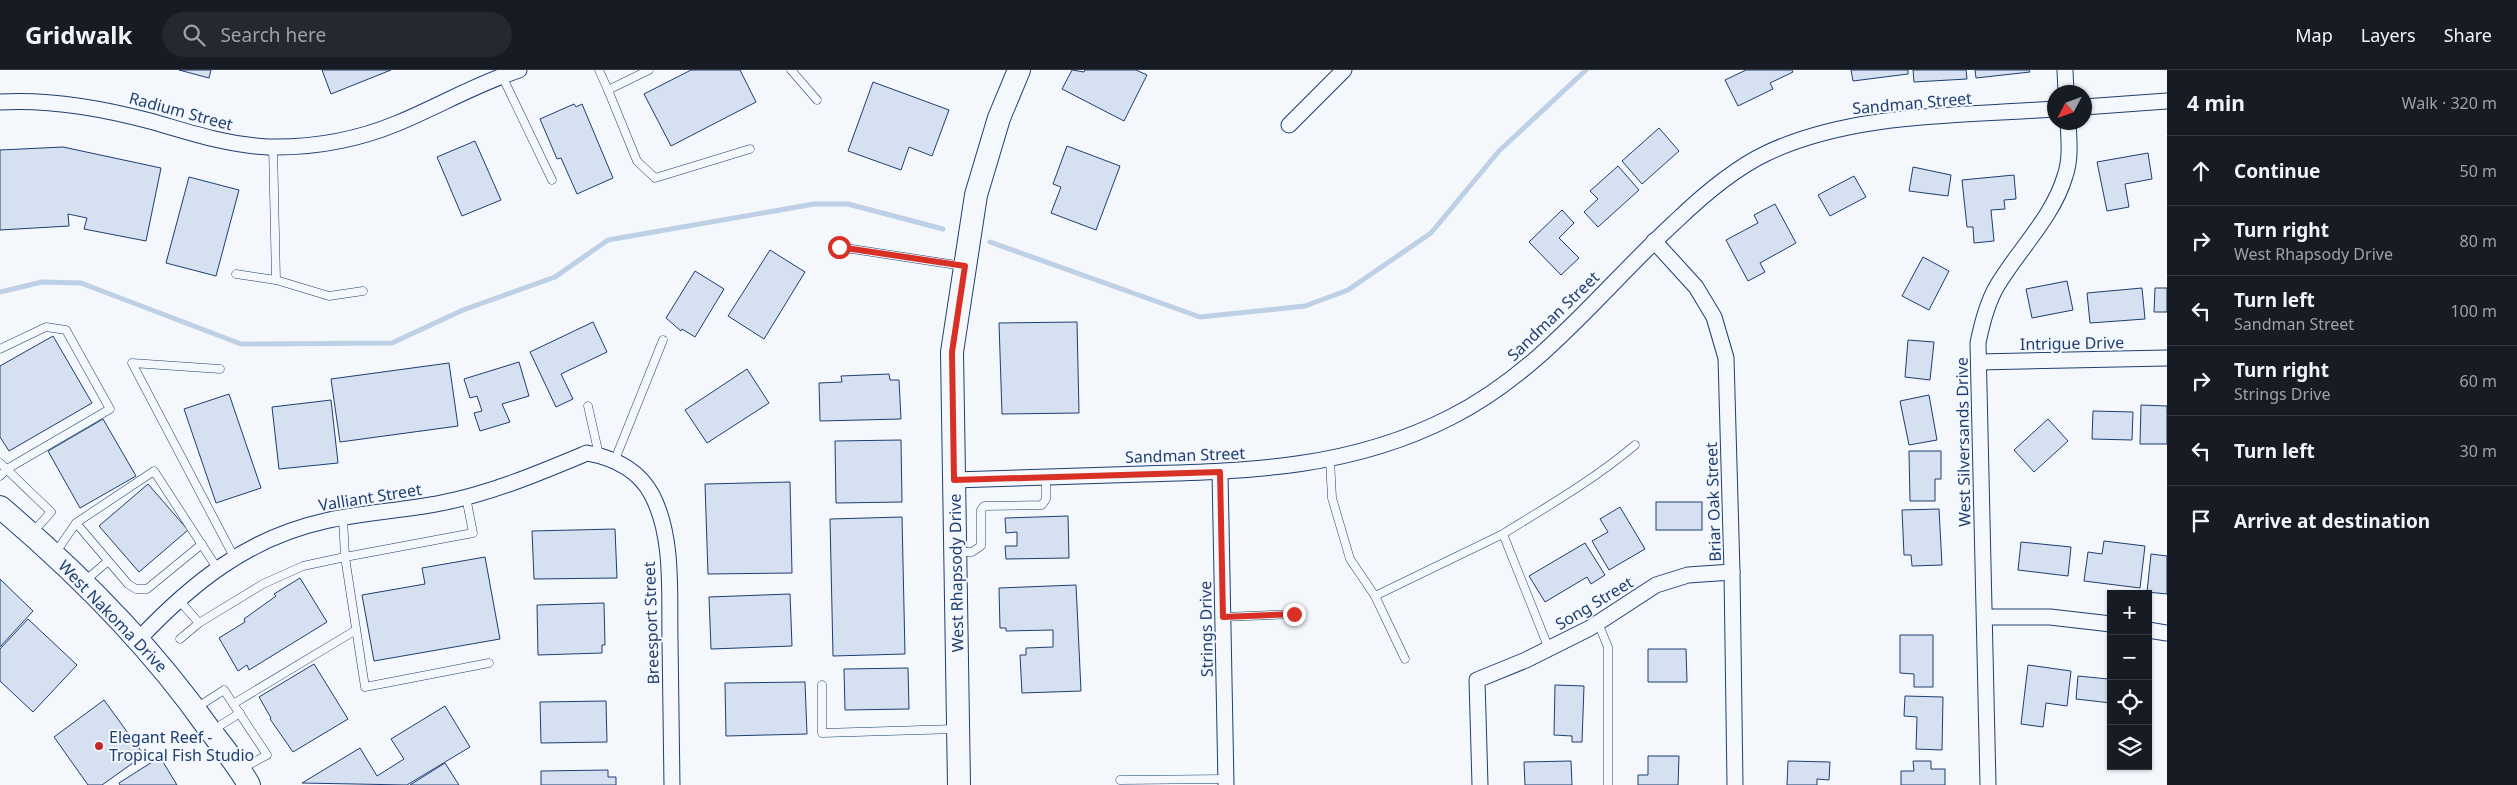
<!DOCTYPE html>
<html lang="en">
<head>
<meta charset="utf-8">
<style>
	body { margin:0; font-family:"Noto Sans",sans-serif; background:#242831; color:#f1f3f6 }
	.controls { position:absolute; right:15px; bottom:15px; display:grid; overflow:hidden; border-radius:0px; box-shadow:0 1px 4px #0004 }
	.controls button { width:45px; height:45px; display:grid; place-items:center; padding:0; border:0; border-bottom:1px solid #363941; background:#171b24; color:#f1f3f6; font:25px sans-serif }
	.compass { position:absolute; left:2047px; top:15px; width:45px; height:45px; border-radius:50%; background:#171b24; box-shadow:0 1px 4px #0004; rotate:229deg }
	.stop { position:absolute; width:15px; height:15px; margin:-11px; border:4px solid #d93025; border-radius:50%; background:#fff }
	.stop.end { background:#d93025; border-color:#fff; box-shadow:0 1px 5px #0008 }
	.list { margin:0; padding:0; list-style:none }
	h2 { display:flex; justify-content:space-between; align-items:center; height:65px; margin:0; padding:0 20px; font-size:21px }
	h2 small { font-size:16px; font-weight:400; color:#9ea1a6 }
	.list li { display:grid; grid-template-columns:32px 1fr auto; gap:15px; align-items:center; box-sizing:border-box; height:70px; padding:0 20px; border-top:1px solid #363941 }
	.list b { display:block; font-size:19px; white-space:nowrap }
	.list p { margin:0; font-size:16px; white-space:nowrap; color:#9ea1a6 }
	.list em { font-size:16px; font-style:normal; color:#9ea1a6 }
	.icon { flex:none; width:28px; height:28px; fill:none; stroke:currentColor; stroke-width:2; stroke-linecap:round; stroke-linejoin:round }
	.map { position:relative; flex:none; width:2167px; height:715px; overflow:hidden }
	header { display:flex; align-items:center; gap:30px; box-sizing:border-box; height:70px; padding:0 25px; background:#171b24; border-bottom:1px solid #363941 }
	header strong { font-size:24px }
	nav { display:flex; gap:28px; margin-inline-start:auto; font-size:18px }
	.search { width:350px; height:45px; background:#242831; display:flex; align-items:center; gap:12px; box-sizing:border-box; padding:0 18px; border-radius:28px; color:#9ea1a6; font-size:19px }
	main { display:flex }
	aside { flex:1; background:#171b24 }
	.map>svg:first-child { display:block }
	.lines { fill:none; stroke-linecap:round; stroke-linejoin:round }
	.stream { stroke:#bed0e5; stroke-width:5 }
	.building { fill:#d5e0f0; stroke:#1d3f73 }
	.lane-casing { stroke:#1d3f73; stroke-width:9 }
	.street-casing { stroke:#1d3f73; stroke-width:17 }
	.secondary-casing { stroke:#1d3f73; stroke-width:24 }
	.lane { stroke:#f4f7fb; stroke-width:8 }
	.street { stroke:#f4f7fb; stroke-width:15 }
	.secondary { stroke:#f4f7fb; stroke-width:22 }
	.route { stroke:#d93025; stroke-width:6 }
	.poi-dot { fill:#c62828; stroke:#f4f7fb; stroke-width:2 }
	.labels { text-anchor:middle; stroke-width:4; stroke-linejoin:round; paint-order:stroke }
	.street-label { font-size:16px; fill:#1d3f73; stroke:#f4f7fb }
	.poi-label { font-size:16px; fill:#1d3f73; stroke:#f4f7fb; text-anchor:start }
</style>
</head>
<body>
<header>
<strong>Gridwalk</strong>
<div class="search"><svg class="icon" aria-label="search" viewBox="0 0 24 24"><circle cx="10" cy="10" r="6"/><path d="M15 15l6 6"/></svg>Search here</div>
<nav><a>Map</a><a>Layers</a><a>Share</a></nav>
</header>
<main>
<div class="map">
<svg width="2167" height="715" viewBox="0 0 2167 715">
	<rect width="100%" height="100%" fill="#f4f7fb"/>
	<g class="lines">
		<g class="stream">
			<polyline points="990,172 1200,247 1305,236 1348,220 1431,163 1499,81 1586,0"/>
			<polyline points="0,222 42,212 81,213 241,274 392,273 463,240 555,207 608,170 814,134 848,134 943,159"/>
		</g>
	</g>
	<g class="building">
		<polygon points="179,0 211,0 209,8"/>
		<polygon points="322,0 391,0 331,24"/>
		<polygon points="691,0 740,0 756,32 671,76 644,24"/>
		<polygon points="1072,0 1084,2 1085,0 1136,0 1147,5 1124,51 1062,19"/>
		<polygon points="1746,0 1792,0 1793,2 1770,13 1773,19 1738,36 1725,10"/>
		<polygon points="1851,0 1908,0 1908,4 1853,11"/>
		<polygon points="1913,0 1966,0 1967,9 1914,12"/>
		<polygon points="1975,0 2029,0 2030,2 1976,8"/>
		<polygon points="873,12 949,40 932,86 909,77 901,100 848,81"/>
		<polygon points="574,34 576,37 582,34 613,108 577,124 561,88 557,89 540,49"/>
		<polygon points="1659,58 1679,81 1642,114 1622,91"/>
		<polygon points="475,71 501,130 462,146 437,87"/>
		<polygon points="1067,76 1120,96 1096,160 1051,143 1061,117 1053,114"/>
		<polygon points="63,77 161,98 146,171 84,159 87,148 68,144 69,156 0,160 0,80"/>
		<polygon points="2148,83 2152,109 2125,114 2129,137 2107,141 2097,92"/>
		<polygon points="1618,96 1639,120 1598,157 1584,142 1598,129 1590,121"/>
		<polygon points="1913,97 1951,105 1948,126 1909,121"/>
		<polygon points="2014,105 2016,129 2004,130 2005,139 1991,140 1994,171 1974,173 1973,157 1967,157 1962,110"/>
		<polygon points="1854,106 1866,127 1830,146 1818,125"/>
		<polygon points="189,107 239,120 216,206 166,193"/>
		<polygon points="1775,134 1796,173 1760,193 1765,202 1748,211 1726,170 1758,153 1754,145"/>
		<polygon points="1562,140 1574,153 1559,168 1579,188 1561,205 1529,172"/>
		<polygon points="770,180 805,202 764,269 728,246"/>
		<polygon points="1923,187 1949,201 1929,240 1902,226"/>
		<polygon points="695,201 724,219 695,267 682,259 681,261 666,248"/>
		<polygon points="2067,211 2073,240 2032,248 2026,219"/>
		<polygon points="2142,218 2145,249 2090,253 2087,223"/>
		<polygon points="2155,218 2167,218 2167,242 2154,242"/>
		<polygon points="593,252 607,282 561,304 573,329 556,337 530,282"/>
		<polygon points="1077,252 1079,343 1002,344 999,253"/>
		<polygon points="53,266 92,333 9,381 0,367 0,296"/>
		<polygon points="1908,270 1934,272 1930,310 1905,307"/>
		<polygon points="519,292 529,326 502,334 510,352 480,361 474,343 482,341 477,326 470,328 464,309"/>
		<polygon points="449,293 458,356 340,372 331,309"/>
		<polygon points="747,299 769,333 707,373 685,340"/>
		<polygon points="889,304 890,310 899,310 901,349 820,351 819,313 842,312 841,306"/>
		<polygon points="229,324 261,418 216,433 184,339"/>
		<polygon points="1929,325 1937,370 1909,375 1900,331"/>
		<polygon points="331,330 338,393 279,399 272,337"/>
		<polygon points="2141,335 2167,336 2167,374 2140,374"/>
		<polygon points="2093,341 2133,342 2132,370 2092,369"/>
		<polygon points="103,349 136,406 80,438 48,381"/>
		<polygon points="2048,349 2068,371 2034,402 2014,380"/>
		<polygon points="901,370 902,432 836,433 835,371"/>
		<polygon points="1909,381 1941,381 1941,409 1935,409 1935,431 1910,431"/>
		<polygon points="790,412 792,503 708,504 705,414"/>
		<polygon points="148,414 188,460 139,502 99,456"/>
		<rect x="1656" y="432" width="46" height="28"/>
		<polygon points="1620,437 1645,479 1609,500 1592,471 1608,462 1600,449"/>
		<polygon points="1939,439 1942,495 1912,496 1911,485 1904,485 1902,440"/>
		<polygon points="1068,446 1069,488 1006,489 1005,476 1017,476 1017,462 1006,463 1005,448"/>
		<polygon points="902,447 905,584 833,586 830,449"/>
		<polygon points="615,459 617,508 534,509 532,461"/>
		<polygon points="2104,471 2145,476 2140,518 2084,511 2088,482 2102,484"/>
		<polygon points="2021,472 2071,477 2068,506 2018,500"/>
		<polygon points="1585,473 1605,505 1591,514 1587,507 1545,532 1529,506"/>
		<polygon points="2151,484 2167,486 2167,524 2147,522"/>
		<polygon points="485,487 500,569 374,591 362,525 425,514 422,498"/>
		<polygon points="300,508 327,552 249,600 247,595 238,601 219,568 245,552 244,549 276,526 274,524"/>
		<polygon points="0,509 33,541 0,577"/>
		<polygon points="1076,515 1081,621 1022,623 1020,585 1026,585 1026,578 1053,577 1053,560 1006,561 1006,558 1000,558 999,518"/>
		<polygon points="790,524 792,576 711,579 709,527"/>
		<polygon points="604,533 605,575 602,575 602,583 538,585 537,535"/>
		<polygon points="28,549 77,595 33,642 0,611 0,579"/>
		<polygon points="1900,565 1933,565 1933,617 1914,617 1914,604 1900,603"/>
		<polygon points="1648,579 1686,579 1687,612 1648,612"/>
		<polygon points="314,594 348,649 293,682 270,649 271,648 259,627"/>
		<polygon points="2028,595 2071,601 2067,636 2046,633 2043,657 2021,654"/>
		<polygon points="908,598 909,639 845,640 844,599"/>
		<polygon points="2109,602 2111,602 2111,633 2076,629 2078,606 2108,609"/>
		<polygon points="805,612 807,664 726,666 725,613"/>
		<polygon points="1555,615 1584,616 1582,672 1572,672 1572,666 1554,665"/>
		<polygon points="1905,626 1943,627 1942,680 1916,679 1917,647 1904,646"/>
		<polygon points="104,630 144,685 102,715 88,715 54,667"/>
		<polygon points="606,631 607,672 541,673 540,632"/>
		<polygon points="445,636 470,677 407,715 302,713 360,678 377,706 404,689 391,669"/>
		<polygon points="1648,686 1679,686 1678,715 1638,715 1638,705 1648,705"/>
		<polygon points="160,687 177,715 120,715 119,713"/>
		<polygon points="1571,691 1572,715 1525,715 1524,692"/>
		<polygon points="1788,691 1830,692 1829,710 1817,709 1817,715 1787,715"/>
		<polygon points="1913,691 1931,691 1931,699 1945,699 1945,715 1901,715 1901,701 1914,701"/>
		<polygon points="445,693 459,715 410,715"/>
		<polygon points="608,700 608,707 616,707 616,715 541,715 541,701"/>
	</g>
	<g class="lines">
		<defs>
			<g id="lane">
				<polyline points="599,0 608,20 649,0"/>
				<polyline points="791,0 817,30"/>
				<polyline points="502,6 552,110"/>
				<polyline points="608,20 637,91 655,108 750,79"/>
				<polyline points="273,76 276,210"/>
				<polyline points="839,177 963,196"/>
				<polyline points="236,204 276,210 329,226 363,221"/>
				<polyline points="0,279 46,257 66,260 110,339 7,399 0,406"/>
				<polyline points="220,299 132,293 234,487"/>
				<polyline points="588,336 599,385"/>
				<polyline points="1330,390 1332,428 1350,489 1375,526 1503,464 1549,579"/>
				<polyline points="614,392 663,270"/>
				<polyline points="0,393 51,442 33,462"/>
				<polyline points="343,448 345,487 473,463 466,427"/>
				<polyline points="76,453 128,514 136,519 147,519 202,474"/>
				<path d="M1503 464C1548 436 1595 409 1635 375"/>
				<polyline points="56,482 76,453 154,401 217,498"/>
				<polyline points="957,482 972,482 981,476 981,440 984,436 1042,435 1046,429 1046,407"/>
				<polyline points="85,511 108,491"/>
				<polyline points="1375,526 1405,589"/>
				<polyline points="178,529 199,553 180,569"/>
				<polyline points="1223,547 1294,544"/>
				<polyline points="199,553 263,514 303,496 345,487 365,617 489,593"/>
				<polyline points="1598,553 1608,577 1608,715"/>
				<polyline points="822,615 822,663 956,659"/>
				<polyline points="233,634 356,560"/>
				<polyline points="196,638 224,620 267,685 241,699"/>
				<polyline points="213,660 240,643"/>
				<polyline points="1120,710 1226,709"/>
			</g>
			<g id="street">
				<polyline points="2065,0 2066,22"/>
				<path d="M0 32C51 29 101 38 150 51 189 62 226 75 268 77 312 78 357 70 398 53 439 36 476 14 519 0"/>
				<polyline points="2084,37 2167,31"/>
				<polyline points="1289,55 1344,0"/>
				<polyline points="1654,171 1696,217 1714,247 1726,288 1732,502 1735,715"/>
				<polyline points="1979,292 2167,288"/>
				<polyline points="1220,402 1226,715"/>
				<path d="M954 410C1017 408 1080 406 1143 404 1252 401 1352 398 1451 347 1541 302 1602 219 1675 152 1702 126 1733 99 1767 83 1854 42 1961 46 2054 39"/>
				<polyline points="1985,547 2050,547 2111,554"/>
				<polyline points="2148,560 2167,563"/>
				<path d="M139 569C192 513 248 468 325 451 363 442 402 441 441 433 492 423 539 403 587 383 614 388 639 400 652 425 674 467 669 524 670 570 671 619 671 667 672 715"/>
				<polyline points="1480,715 1477,610 1526,590 1590,558 1656,515 1688,505 1732,502"/>
				<path d="M1988 715 1978 273C1982 253 1987 233 1997 216 2019 179 2053 147 2065 106 2071 89 2069 70 2068 52"/>
			</g>
			<g id="secondary">
				<path d="M0 437C78 503 150 575 209 659 223 677 238 695 249 715"/>
				<polyline points="959,715 952,282 976,125 999,48 1019,0"/>
			</g>
		</defs>
		<use href="#lane" class="lane-casing"/>
		<use href="#street" class="street-casing"/>
		<use href="#secondary" class="secondary-casing"/>
		<use href="#lane" class="lane"/>
		<use href="#street" class="street"/>
		<use href="#secondary" class="secondary"/>
	</g>
	<g class="lines">
		<polyline class="route" points="839,177 965,196 952,282 954,410 1220,402 1223,547 1294,544"/>
	</g>
	<circle class="poi-dot" cx="99" cy="676" r="5"/>
	<g class="labels">
		<g class="street-label">
			<text transform="translate(1912 33) rotate(-5)" y="6">Sandman Street</text>
			<text transform="translate(181 41) rotate(15)" y="6">Radium Street</text>
			<text transform="translate(1553 246) rotate(-44)" y="6">Sandman Street</text>
			<text transform="translate(2072 273) rotate(-1)" y="6">Intrigue Drive</text>
			<text transform="translate(1963 372) rotate(-91)" y="6">West Silversands Drive</text>
			<text transform="translate(1185 385) rotate(-2)" y="6">Sandman Street</text>
			<text transform="translate(370 427) rotate(-9)" y="6">Valliant Street</text>
			<text transform="translate(1713 432) rotate(-92)" y="6">Briar Oak Street</text>
			<text transform="translate(956 503) rotate(-91)" y="6">West Rhapsody Drive</text>
			<text transform="translate(1594 533) rotate(-31)" y="6">Song Street</text>
			<text transform="translate(113 546) rotate(46)" y="6">West Nakoma Drive</text>
			<text transform="translate(651 553) rotate(-92)" y="6">Breesport Street</text>
			<text transform="translate(1206 559) rotate(-91)" y="6">Strings Drive</text>
		</g>
		<g class="poi-label">
			<text x="109" y="673">Elegant Reef -<tspan x="109" dy="18">Tropical Fish Studio</tspan></text>
		</g>
	</g>
</svg>
<div class="controls">
<button>+</button>
<button>−</button>
<button><svg class="icon" aria-label="locate" viewBox="0 0 24 24"><circle cx="12" cy="12" r="6"/><path d="M12 2v4M12 18v4M2 12h4M18 12h4"/></svg></button>
<button><svg class="icon" aria-label="layers" viewBox="0 0 24 24"><path d="M12 4l9 5-9 5-9-5zM3 14l9 5 9-5"/></svg></button>
</div>
<svg class="compass" viewBox="-18 -18 36 36"><path d="M0-13l5 13h-10z" fill="#e53935"/><path d="M0 13l5-13h-10z" fill="#9ea1a6"/></svg>
<div class="stop" style="left:839px;top:177px"></div>
<div class="stop end" style="left:1294px;top:544px"></div>
</div>
<aside>
<h2>4 min<small>Walk · 320 m</small></h2>
<ul class="list">
<li><svg class="icon" aria-label="ahead" viewBox="0 0 24 24"><path d="M12 20V5M6 11l6-6 6 6"/></svg><div><b>Continue</b></div><em>50 m</em></li>
<li><svg class="icon" aria-label="right" viewBox="0 0 24 24"><path d="M7 20v-9h11M14 6l5 5-5 5"/></svg><div><b>Turn right</b><p>West Rhapsody Drive</p></div><em>80 m</em></li>
<li><svg class="icon" aria-label="left" viewBox="0 0 24 24"><path d="M17 20v-9H6M10 6l-5 5 5 5"/></svg><div><b>Turn left</b><p>Sandman Street</p></div><em>100 m</em></li>
<li><svg class="icon" aria-label="right" viewBox="0 0 24 24"><path d="M7 20v-9h11M14 6l5 5-5 5"/></svg><div><b>Turn right</b><p>Strings Drive</p></div><em>60 m</em></li>
<li><svg class="icon" aria-label="left" viewBox="0 0 24 24"><path d="M17 20v-9H6M10 6l-5 5 5 5"/></svg><div><b>Turn left</b></div><em>30 m</em></li>
<li><svg class="icon" aria-label="arrive" viewBox="0 0 24 24"><path d="M6 21V4h12l-3 4 3 4H6"/></svg><div><b>Arrive at destination</b></div></li>
</ul>
</aside>
</main>
</body>
</html>
